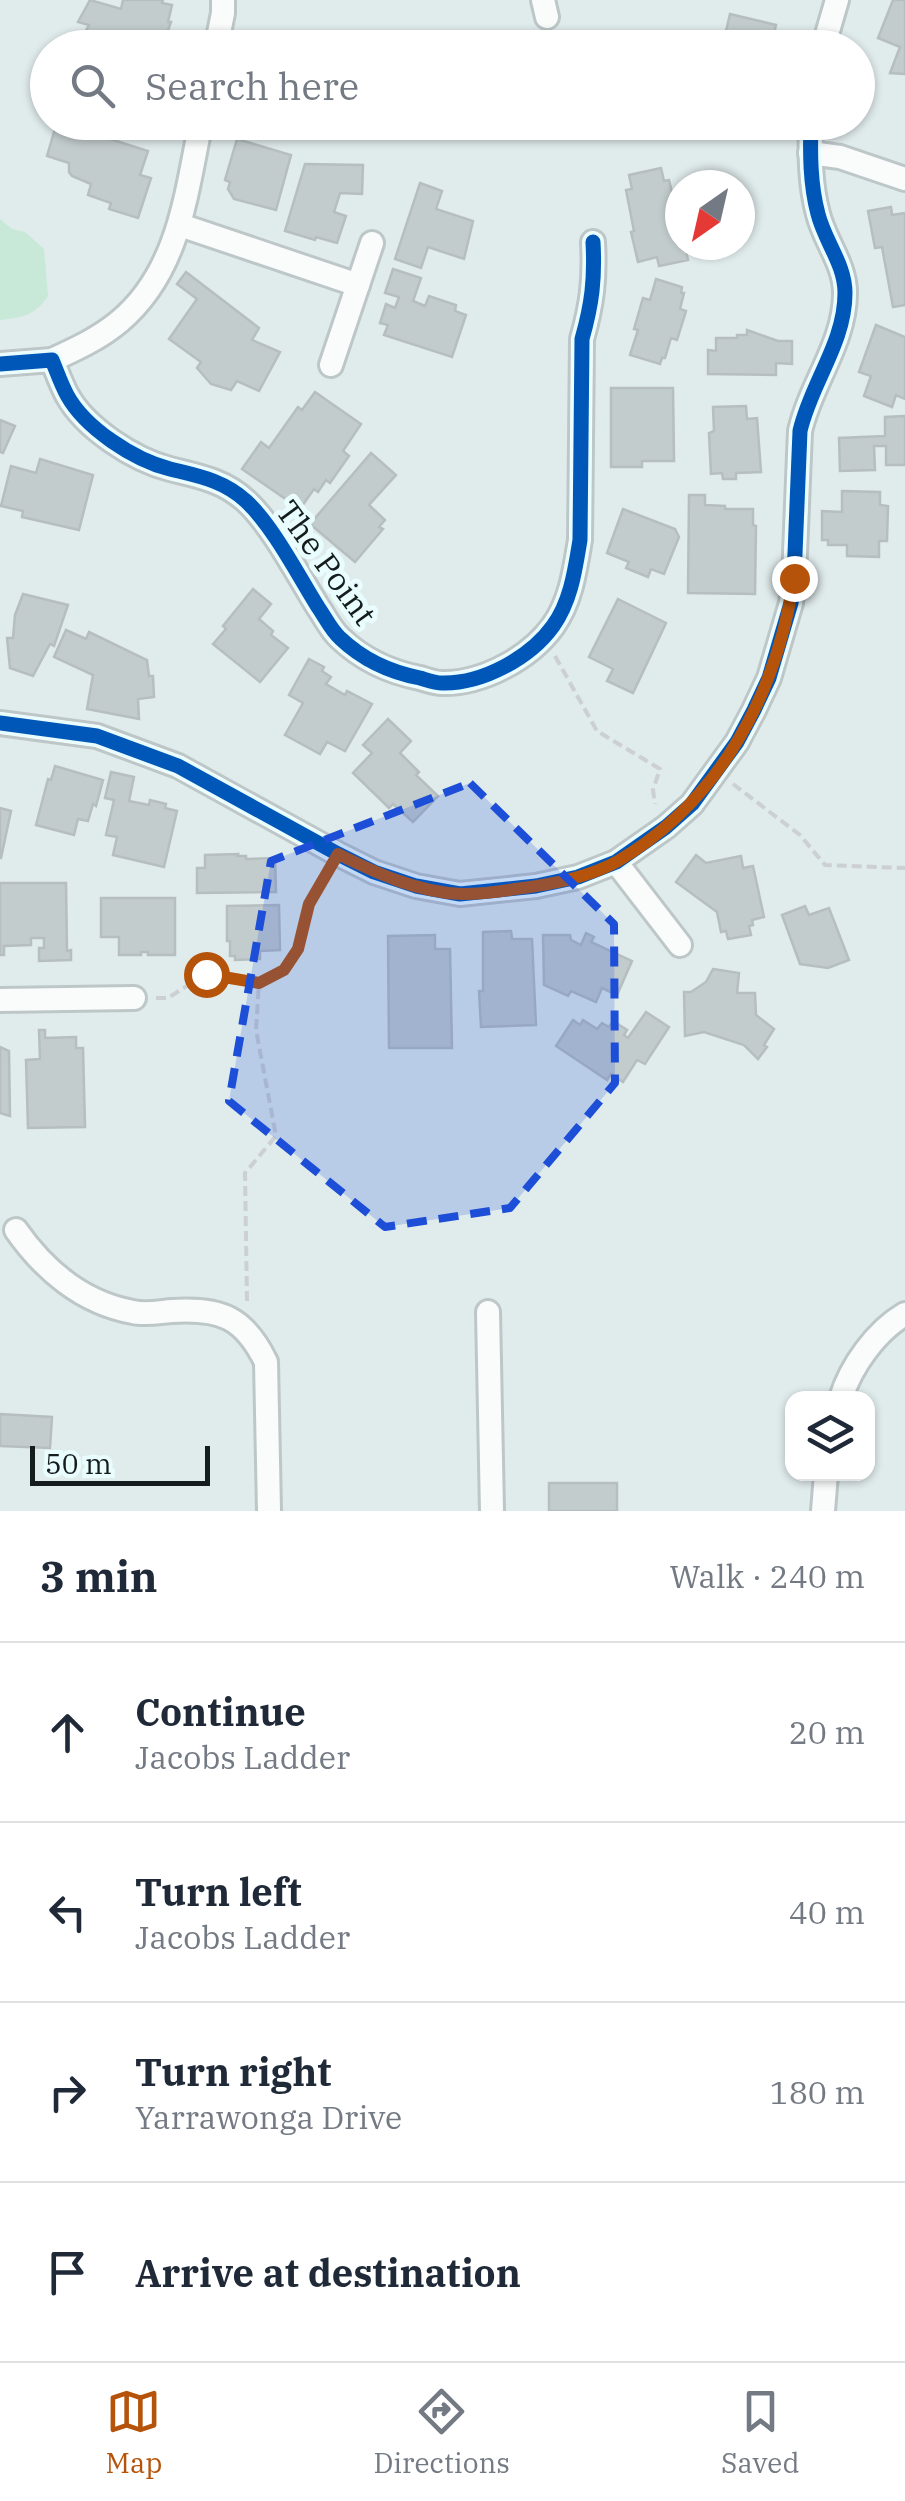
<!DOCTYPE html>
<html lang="en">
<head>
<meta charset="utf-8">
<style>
	body { margin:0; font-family:"IBM Plex Serif",serif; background:#f6f6f7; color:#1f2937 }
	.controls { position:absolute; right:30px; bottom:30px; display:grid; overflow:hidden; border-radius:20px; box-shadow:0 2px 8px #0004 }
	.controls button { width:90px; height:90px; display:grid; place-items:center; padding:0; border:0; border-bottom:2px solid #e0e1e3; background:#fff; color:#1f2937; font:50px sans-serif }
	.compass { position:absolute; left:665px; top:170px; width:90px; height:90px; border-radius:50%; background:#fff; box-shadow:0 2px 8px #0004; rotate:214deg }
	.scale { position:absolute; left:30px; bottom:25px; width:180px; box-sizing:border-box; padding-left:10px; border:5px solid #151c1c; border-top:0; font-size:28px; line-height:35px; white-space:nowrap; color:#151c1c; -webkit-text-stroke:8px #e9fdff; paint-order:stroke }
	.stop { position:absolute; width:30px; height:30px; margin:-22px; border:8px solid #b45309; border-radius:50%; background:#fff }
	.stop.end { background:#b45309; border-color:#fff; box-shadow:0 2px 10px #0008 }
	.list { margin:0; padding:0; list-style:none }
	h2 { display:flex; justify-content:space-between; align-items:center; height:130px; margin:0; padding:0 40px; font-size:42px }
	h2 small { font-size:32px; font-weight:400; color:#747a83 }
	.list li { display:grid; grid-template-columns:65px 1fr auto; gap:30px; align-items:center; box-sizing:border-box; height:180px; padding:0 40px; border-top:2px solid #e0e1e3 }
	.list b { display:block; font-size:38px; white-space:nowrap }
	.list p { margin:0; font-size:32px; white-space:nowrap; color:#747a83 }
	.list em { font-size:32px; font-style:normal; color:#747a83 }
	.icon { flex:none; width:55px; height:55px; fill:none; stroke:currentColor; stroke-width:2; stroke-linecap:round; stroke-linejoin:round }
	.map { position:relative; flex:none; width:905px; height:1511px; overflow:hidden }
	.search { position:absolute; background:#fff; box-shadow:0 2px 8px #0004; left:30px; right:30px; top:30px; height:110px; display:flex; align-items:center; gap:25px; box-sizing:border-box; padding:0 35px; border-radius:55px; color:#747a83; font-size:38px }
	.sheet { height:850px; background:#fff }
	nav { display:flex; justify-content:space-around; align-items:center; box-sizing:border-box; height:140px; border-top:2px solid #e0e1e3; background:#fff; font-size:28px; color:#747a83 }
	nav a { display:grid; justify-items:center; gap:5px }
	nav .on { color:#b45309 }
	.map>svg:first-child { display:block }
	.green { fill:#c8e9d8 }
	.building { fill:#c3cccd; stroke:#b6bec0; stroke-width:2.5 }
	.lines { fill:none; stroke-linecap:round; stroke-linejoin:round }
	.street-casing { stroke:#bec7c8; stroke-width:28 }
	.path { stroke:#ccd0d0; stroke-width:4; stroke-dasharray:10 5; stroke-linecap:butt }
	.street { stroke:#fafcfc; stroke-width:22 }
	.cycleway-casing { stroke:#e9fdff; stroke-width:21 }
	.cycleway { stroke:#0057b8; stroke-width:15 }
	.route { stroke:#b45309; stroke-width:12 }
	.marked { fill:#1d4ed8; fill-opacity:0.2; stroke:#1d4ed8; stroke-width:8; stroke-dasharray:20 12; stroke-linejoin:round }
	.labels { text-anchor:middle; stroke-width:10; stroke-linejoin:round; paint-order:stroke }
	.street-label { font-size:32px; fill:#151c1c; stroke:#e9fdff }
</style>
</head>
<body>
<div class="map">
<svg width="905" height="1511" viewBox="0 0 905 1511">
	<rect width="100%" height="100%" fill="#e0ebec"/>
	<path class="green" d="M0 219 12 229 25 232 44 249 48 296C34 316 24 317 0 320Z"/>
	<g class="building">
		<polygon points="90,0 121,9 123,0 163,0 162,3 172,5 168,22 171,22 163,45 130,37 128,48 95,48 79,43 89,25 78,22"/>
		<polygon points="893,0 905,0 905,74 890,73 900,47 878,38"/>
		<polygon points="730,14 776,25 771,48 722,48"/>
		<polygon points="57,122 148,151 140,175 151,178 138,218 109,209 111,203 88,195 91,184 72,176 69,172 69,163 47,156"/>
		<polygon points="237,139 291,155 276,210 234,199 228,189 230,182 225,180"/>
		<polygon points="305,164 363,165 362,194 340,193 334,212 346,216 337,243 316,237 315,240 285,231"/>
		<polygon points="661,168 664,181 669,180 680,225 680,245 685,245 688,260 659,266 657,257 638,262 631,232 634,231 626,190 632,189 629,175"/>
		<polygon points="420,183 442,191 436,209 473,221 464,259 428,247 421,268 395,259"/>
		<polygon points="891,207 892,215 905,213 905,305 893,307 882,247 875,248 868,211"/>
		<polygon points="393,269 421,278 413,301 425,306 429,296 456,305 455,311 466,315 452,357 384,335 388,325 380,323 386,304 395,308 399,297 385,293"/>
		<polygon points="186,272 259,328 252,340 280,352 259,391 237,381 231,390 211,384 197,368 201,362 169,339 197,299 177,284"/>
		<polygon points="656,279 682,287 681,293 684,293 680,309 686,311 677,340 671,338 665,358 662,358 660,364 630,355 638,330 634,329 643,298 650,300"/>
		<polygon points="876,325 905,337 905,399 896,395 892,407 864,396 871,376 859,372"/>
		<polygon points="747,330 778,341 792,341 792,364 776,363 776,375 708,374 708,350 716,351 716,338 737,338 737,335 747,335"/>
		<polygon points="611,388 673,388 674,461 642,461 642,467 611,467"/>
		<polygon points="315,392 361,424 343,451 349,456 330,483 326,480 318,492 314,489 300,509 242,469 261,442 269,448 298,407 302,410"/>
		<polygon points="746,406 747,419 757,418 761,472 736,473 736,479 723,479 722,473 711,474 709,433 714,431 713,407"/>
		<polygon points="905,416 905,465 886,465 886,446 874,446 875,470 840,471 839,438 885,436 885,417"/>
		<polygon points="0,420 15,426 3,453 0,452"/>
		<polygon points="371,453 396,475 369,505 385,520 379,527 383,529 355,562 310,524"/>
		<polygon points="40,459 93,475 79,530 22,517 23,511 1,506 11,466 36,473"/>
		<polygon points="842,491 880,492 880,505 888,506 887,541 879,541 879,557 847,556 847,545 828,545 828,540 822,540 822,511 842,512"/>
		<polygon points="689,495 705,495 705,505 725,506 725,509 753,509 753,525 756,526 755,594 688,593"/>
		<polygon points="623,509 675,529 679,537 664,574 651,569 648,577 626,568 629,562 607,553"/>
		<polygon points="253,589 271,604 259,619 273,631 271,635 288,648 260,682 213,644 226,629 223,626"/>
		<polygon points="23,594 68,605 54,646 50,644 33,676 10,668 7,638 13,638 15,615"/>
		<polygon points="618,599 666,623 633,693 607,681 613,669 589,657"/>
		<polygon points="66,630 86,639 89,632 147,660 149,676 153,676 154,697 138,699 139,719 87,709 93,675 54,657"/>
		<polygon points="309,659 324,667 322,671 331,677 326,684 345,695 347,691 372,704 345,751 327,742 320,754 285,735 303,703 289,695"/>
		<polygon points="388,719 411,741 400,753 419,772 416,775 438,796 413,822 393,804 389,808 353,773 372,753 363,745"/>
		<polygon points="55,766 103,780 96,806 93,804 88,821 78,819 74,835 36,825 48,779 51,780"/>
		<polygon points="111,772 134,777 129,801 149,805 150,800 166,804 165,808 177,811 164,867 113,855 117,837 106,835 114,800 105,798"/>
		<polygon points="0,808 11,811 1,858 0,858"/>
		<polygon points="238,854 237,856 246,856 246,859 275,858 276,892 197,893 197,868 205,868 205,855"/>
		<polygon points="696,855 706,863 741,856 743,868 753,866 764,917 752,920 753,925 749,926 751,935 728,939 726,931 721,932 717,912 676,882"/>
		<polygon points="0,883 66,883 67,951 71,950 71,960 39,961 39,948 44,948 44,938 31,938 31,945 4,946 4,955 0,955"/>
		<polygon points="101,898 175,898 175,955 148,955 148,952 141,952 141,955 119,955 119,937 101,937"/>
		<polygon points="279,905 280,950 260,951 260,959 235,960 235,956 230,956 230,941 227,941 227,906"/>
		<polygon points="805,906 809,915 829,908 849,960 828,968 800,964 782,915"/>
		<polygon points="511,931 512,939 532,939 536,1025 481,1027 479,991 483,991 483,932"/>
		<polygon points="586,933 594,937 591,942 632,961 617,995 602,988 596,1002 571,991 568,996 544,985 543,935 570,935 571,940 581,945"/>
		<polygon points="435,935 435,949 450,949 452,1048 389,1048 388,936"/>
		<polygon points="713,969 739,973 737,993 755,993 756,1015 774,1029 764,1045 767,1047 758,1059 744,1045 704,1032 685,1036 684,992 691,992 706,982"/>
		<polygon points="646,1012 669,1027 645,1064 637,1060 623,1082 611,1074 607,1080 556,1046 573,1020 580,1025 583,1020 597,1029 602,1023 609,1027 613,1021 627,1030 624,1035 628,1038"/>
		<polygon points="39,1030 45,1030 45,1038 76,1037 76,1048 83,1048 85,1127 28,1128 26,1060 40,1059"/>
		<polygon points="0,1047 9,1051 10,1116 0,1113"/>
		<polygon points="0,1414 52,1417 50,1448 0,1446"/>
		<rect x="549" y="1483" width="68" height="28"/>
	</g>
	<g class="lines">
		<defs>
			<g id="street">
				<polyline points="543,0 547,17"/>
				<polyline points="216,48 223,13 223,0"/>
				<polyline points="823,48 837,0"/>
				<polyline points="810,153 840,157 905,179"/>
				<polyline points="180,225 358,285"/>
				<path d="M52 360C76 349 100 338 120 321 179 271 186 194 201 122"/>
				<path d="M0 364 52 360C57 372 61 384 67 395 85 428 134 460 170 469 198 476 223 480 246 501 273 526 298 575 318 607 325 617 331 630 340 638 363 660 389 672 420 678 427 680 435 683 442 683 482 684 530 658 553 626 571 601 575 570 580 540L582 339C592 304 595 279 593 242"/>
				<polyline points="331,365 372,243"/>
				<path d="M0 723 97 736 178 766 338 854 374 872 416 886 460 894 536 886 578 877 616 862 666 827 692 804 737 742 754 710 769 678 791 603 794 578 800 431C811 383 845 343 845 293 845 264 825 242 818 214 810 184 810 153 811 122"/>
				<polyline points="616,862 680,945"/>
				<polyline points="0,1000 134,998"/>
				<path d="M16 1230C44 1270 83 1303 133 1312 145 1315 160 1312 172 1311 221 1308 244 1317 266 1362L269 1511"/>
				<polyline points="488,1312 492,1511"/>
				<path d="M841 1398C851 1366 876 1331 905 1314"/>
				<polyline points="823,1511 826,1474"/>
			</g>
		</defs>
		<use href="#street" class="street-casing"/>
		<g class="path">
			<polyline points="555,656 597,731 660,769 653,790 655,804"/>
			<polyline points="733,784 800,835 825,865 905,868"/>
			<polyline points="156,998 168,998 207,973 259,983"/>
			<polyline points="247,1301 245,1173 276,1136 256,1030 259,983 284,970 299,949 309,904 326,874"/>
		</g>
		<use href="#street" class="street"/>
		<defs>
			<g id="cycleway">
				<path d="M0 364 52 360C57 372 61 384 67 395 85 428 134 460 170 469 198 476 223 480 246 501 273 526 298 575 318 607 325 617 331 630 340 638 363 660 389 672 420 678 427 680 435 683 442 683 482 684 530 658 553 626 571 601 575 570 580 540L582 339C592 304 595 279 593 242"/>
				<path d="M0 723 97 736 178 766 338 854 374 872 416 886 460 894 536 886 578 877 616 862 666 827 692 804 737 742 754 710 769 678 791 603 794 578 800 431C811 383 845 343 845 293 845 264 825 242 818 214 810 184 810 153 811 122"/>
			</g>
		</defs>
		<use href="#cycleway" class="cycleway-casing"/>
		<use href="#cycleway" class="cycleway"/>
	</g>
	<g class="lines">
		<path class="route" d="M206 974 259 983 284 970 298 949 309 904 338 854C376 873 419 893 462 894 479 894 498 892 515 889 549 885 588 878 618 861 721 800 777 693 794 578"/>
	</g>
	<path class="marked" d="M470 783 614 924 615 1083 510 1208 385 1227 229 1101 271 861Z"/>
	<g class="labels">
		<g class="street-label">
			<text transform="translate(326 563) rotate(54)" y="11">The Point</text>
		</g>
	</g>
</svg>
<div class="controls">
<button><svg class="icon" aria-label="layers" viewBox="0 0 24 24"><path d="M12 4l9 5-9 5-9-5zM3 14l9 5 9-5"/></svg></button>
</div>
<svg class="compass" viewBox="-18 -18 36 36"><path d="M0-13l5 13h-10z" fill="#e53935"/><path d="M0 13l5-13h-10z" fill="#747a83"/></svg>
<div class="scale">50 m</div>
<div class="stop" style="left:206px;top:974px"></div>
<div class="stop end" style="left:794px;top:578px"></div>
<div class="search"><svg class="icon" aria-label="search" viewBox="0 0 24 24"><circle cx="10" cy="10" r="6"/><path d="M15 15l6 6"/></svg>Search here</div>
</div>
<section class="sheet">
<h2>3 min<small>Walk · 240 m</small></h2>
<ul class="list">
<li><svg class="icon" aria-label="ahead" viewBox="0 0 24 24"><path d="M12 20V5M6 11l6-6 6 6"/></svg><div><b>Continue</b><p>Jacobs Ladder</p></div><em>20 m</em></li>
<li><svg class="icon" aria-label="left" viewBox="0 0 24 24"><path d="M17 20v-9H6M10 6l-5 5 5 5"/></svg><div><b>Turn left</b><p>Jacobs Ladder</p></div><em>40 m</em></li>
<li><svg class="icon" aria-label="right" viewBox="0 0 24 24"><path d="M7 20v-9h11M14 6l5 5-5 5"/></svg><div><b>Turn right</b><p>Yarrawonga Drive</p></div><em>180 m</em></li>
<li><svg class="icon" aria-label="arrive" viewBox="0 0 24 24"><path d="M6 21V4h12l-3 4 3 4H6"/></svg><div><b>Arrive at destination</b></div></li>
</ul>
</section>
<nav>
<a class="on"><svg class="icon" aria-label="map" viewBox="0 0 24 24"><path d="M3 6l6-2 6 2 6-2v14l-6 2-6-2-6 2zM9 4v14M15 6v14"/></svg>Map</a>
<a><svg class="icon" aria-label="directions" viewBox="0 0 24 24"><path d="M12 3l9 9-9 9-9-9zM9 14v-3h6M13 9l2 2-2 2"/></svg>Directions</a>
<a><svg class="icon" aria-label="saved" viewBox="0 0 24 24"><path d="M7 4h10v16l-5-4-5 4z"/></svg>Saved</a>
</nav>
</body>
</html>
